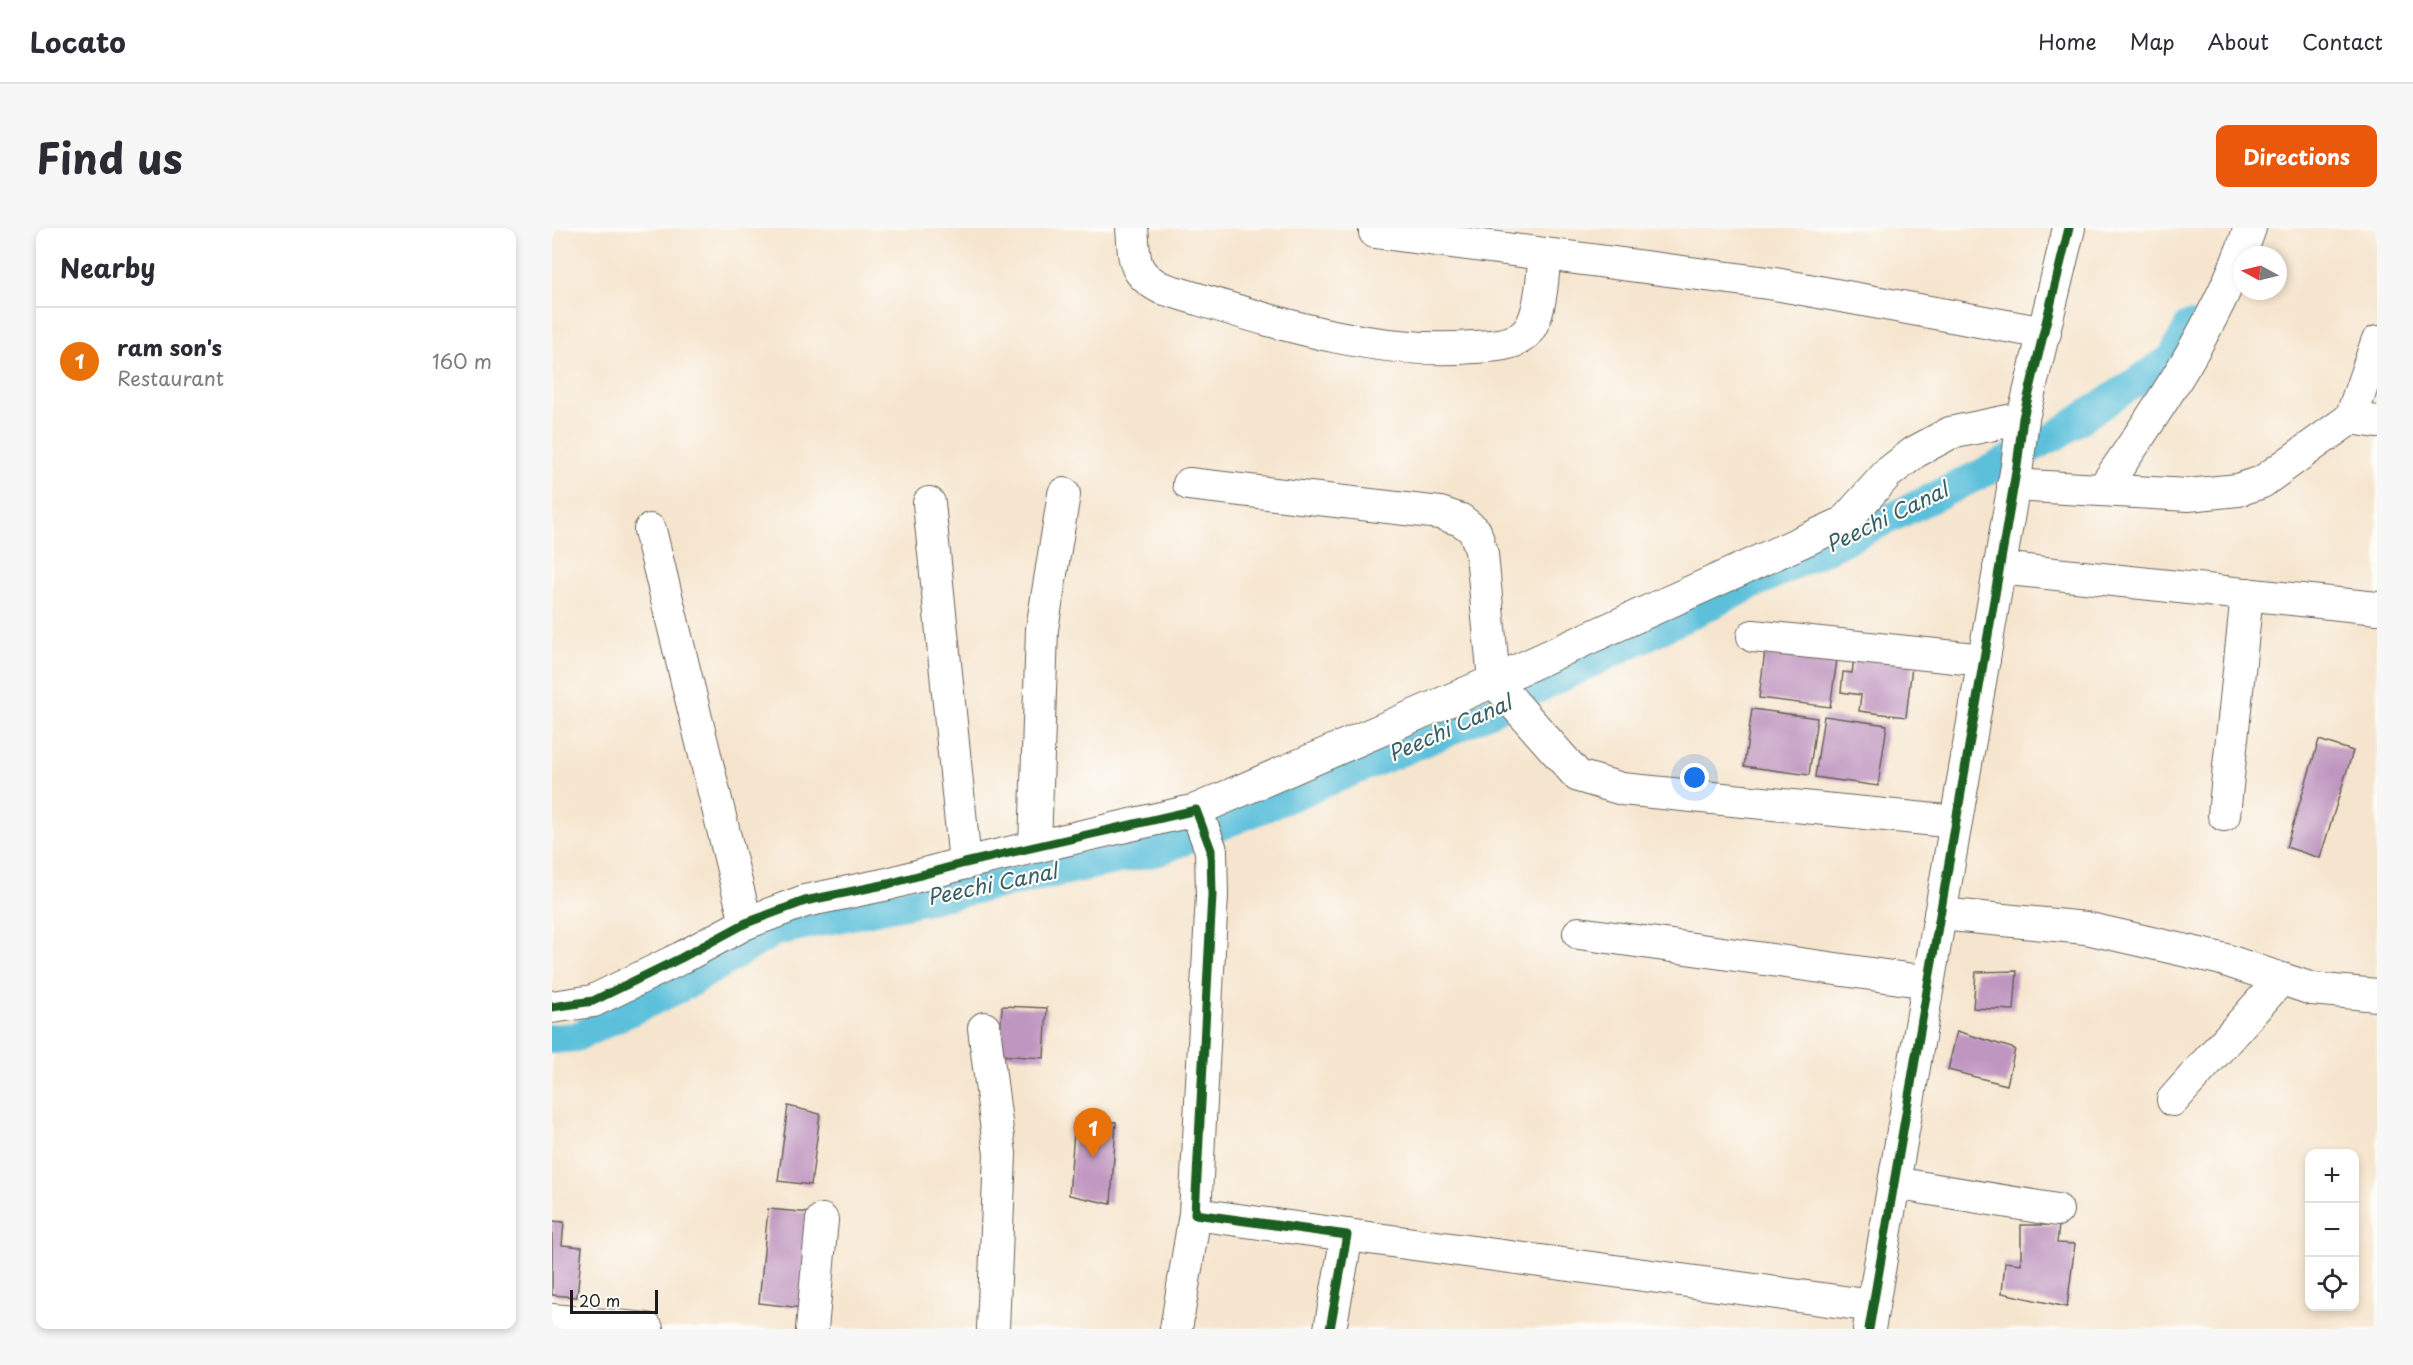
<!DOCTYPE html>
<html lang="en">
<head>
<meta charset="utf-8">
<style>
	body { margin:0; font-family:"Playpen Sans",sans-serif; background:#f7f7f7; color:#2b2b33 }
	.controls { position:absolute; right:18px; bottom:18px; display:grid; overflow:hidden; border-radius:12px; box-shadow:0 3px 9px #0003 }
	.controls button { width:54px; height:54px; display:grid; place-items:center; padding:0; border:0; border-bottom:2px solid #e1e1e2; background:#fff; color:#2b2b33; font:30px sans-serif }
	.compass { position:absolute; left:1681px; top:18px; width:54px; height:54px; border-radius:50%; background:#fff; box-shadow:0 3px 9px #0003; rotate:277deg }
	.scale { position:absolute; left:18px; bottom:15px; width:88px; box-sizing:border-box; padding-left:6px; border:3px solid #1c1c1c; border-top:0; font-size:16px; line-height:21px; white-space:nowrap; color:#1c1c1c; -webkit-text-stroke:4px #fdfcf7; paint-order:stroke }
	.you { position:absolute; left:1143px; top:550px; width:21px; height:21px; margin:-15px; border:4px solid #fff; border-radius:50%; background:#1a73e8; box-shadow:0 0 0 9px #1a73e833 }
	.badge { display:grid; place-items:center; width:39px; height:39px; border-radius:50%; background:#ea580c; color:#fff; font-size:20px; font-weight:700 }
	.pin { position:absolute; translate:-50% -50px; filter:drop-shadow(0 2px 3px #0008) }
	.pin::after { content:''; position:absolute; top:32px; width:21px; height:18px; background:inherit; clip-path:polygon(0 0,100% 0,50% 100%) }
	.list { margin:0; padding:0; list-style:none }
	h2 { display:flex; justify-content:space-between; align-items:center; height:78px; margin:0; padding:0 24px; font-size:26px }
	h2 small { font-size:20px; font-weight:400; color:#7c7c81 }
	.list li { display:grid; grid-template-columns:39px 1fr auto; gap:18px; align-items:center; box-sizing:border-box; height:108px; padding:0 24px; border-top:2px solid #e1e1e2 }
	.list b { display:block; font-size:22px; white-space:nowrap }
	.list p { margin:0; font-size:20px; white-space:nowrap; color:#7c7c81 }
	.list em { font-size:20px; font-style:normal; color:#7c7c81 }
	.icon { flex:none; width:33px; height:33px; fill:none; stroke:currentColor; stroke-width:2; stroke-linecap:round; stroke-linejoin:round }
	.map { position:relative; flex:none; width:1825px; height:1101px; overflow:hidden; border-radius:12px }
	header { display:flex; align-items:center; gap:36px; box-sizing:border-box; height:84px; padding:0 30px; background:#fff; border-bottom:2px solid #e1e1e2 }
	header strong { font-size:28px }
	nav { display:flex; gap:33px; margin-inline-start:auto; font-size:21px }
	.intro { display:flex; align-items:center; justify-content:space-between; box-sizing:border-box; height:144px; padding:0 36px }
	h1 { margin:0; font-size:42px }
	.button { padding:15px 27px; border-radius:12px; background:#ea580c; color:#fff; font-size:21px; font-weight:700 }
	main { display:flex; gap:36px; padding:0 36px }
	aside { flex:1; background:#fff; border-radius:12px; box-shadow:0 3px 9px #0003 }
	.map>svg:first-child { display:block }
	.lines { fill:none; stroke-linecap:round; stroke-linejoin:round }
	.canal { stroke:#5cc0db; stroke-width:30 }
	.building { fill:#bf96c0 }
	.minor-casing { stroke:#68625a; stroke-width:34 }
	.minor { stroke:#fff; stroke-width:32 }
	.cycleway-casing { stroke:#fdfcf7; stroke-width:13 }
	.cycleway { stroke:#1b5e20; stroke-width:9 }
	.labels { text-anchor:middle; stroke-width:4.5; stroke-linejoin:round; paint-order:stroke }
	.water-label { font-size:21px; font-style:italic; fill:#365e68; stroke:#fdfcf7 }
</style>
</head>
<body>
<header>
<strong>Locato</strong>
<nav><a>Home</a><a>Map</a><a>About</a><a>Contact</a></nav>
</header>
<div class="intro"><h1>Find us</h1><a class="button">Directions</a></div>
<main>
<aside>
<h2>Nearby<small></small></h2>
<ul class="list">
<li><span class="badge" style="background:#e8710a">1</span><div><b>ram son's</b><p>Restaurant</p></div><em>160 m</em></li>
</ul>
</aside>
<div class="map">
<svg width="1825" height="1101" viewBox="0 0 1825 1101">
	<rect width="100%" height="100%" fill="#fdfcf7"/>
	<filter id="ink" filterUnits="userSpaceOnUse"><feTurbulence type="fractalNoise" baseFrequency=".0167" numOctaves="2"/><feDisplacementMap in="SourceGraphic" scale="12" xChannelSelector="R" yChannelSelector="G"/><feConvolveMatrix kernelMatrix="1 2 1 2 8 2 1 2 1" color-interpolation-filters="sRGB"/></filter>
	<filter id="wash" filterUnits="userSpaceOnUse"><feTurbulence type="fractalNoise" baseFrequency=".008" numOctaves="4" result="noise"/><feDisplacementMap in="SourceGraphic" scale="24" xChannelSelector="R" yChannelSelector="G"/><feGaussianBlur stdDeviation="1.35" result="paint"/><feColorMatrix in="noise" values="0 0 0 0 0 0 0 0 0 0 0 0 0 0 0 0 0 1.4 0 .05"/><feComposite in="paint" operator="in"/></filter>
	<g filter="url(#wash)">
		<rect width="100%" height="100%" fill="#f6e5ce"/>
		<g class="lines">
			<polyline class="canal" points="0,811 24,809 134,757 223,703 606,623 896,504 1421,250 1503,208 1620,130 1637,98"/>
		</g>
		<g id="blocks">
			<g class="building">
				<polygon points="1213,423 1285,432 1278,479 1207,470"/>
				<polygon points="1303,423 1361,430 1354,489 1307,483 1309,467 1289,464 1291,444 1300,445"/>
				<polygon points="1200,481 1265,490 1257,547 1192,538"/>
				<polygon points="1272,488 1335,497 1326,558 1263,549"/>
				<polygon points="1767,512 1801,523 1768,630 1734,619"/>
				<polygon points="1465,743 1462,782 1421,780 1424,744"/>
				<polygon points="450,778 495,780 492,830 447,827"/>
				<polygon points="1405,803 1463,821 1455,857 1396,842"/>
				<polygon points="236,878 268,886 259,957 226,953"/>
				<polygon points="523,891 564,894 559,976 517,967"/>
				<polygon points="216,981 260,985 250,1080 207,1075"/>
				<polygon points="0,993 12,994 10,1017 30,1019 25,1069 0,1067"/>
				<polygon points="1469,997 1507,997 1505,1015 1523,1016 1515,1079 1450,1065 1453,1034 1469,1036"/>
			</g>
		</g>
	</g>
	<g filter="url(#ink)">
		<use href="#blocks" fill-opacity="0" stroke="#68625a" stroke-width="1.5"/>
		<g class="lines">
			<defs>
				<g id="minor">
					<path d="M580 0C583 32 579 44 609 60 711 90 815 128 922 119 938 118 958 118 971 108 990 93 990 48 993 26"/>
					<polyline points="823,4 1223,56 1493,105"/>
					<polyline points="1825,114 1799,190 1825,194"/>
					<polyline points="637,256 888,285 909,292 923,303 930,326 942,453 1026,548 1070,561 1404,594"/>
					<polyline points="1461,257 1636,267 1686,262 1710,254 1799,190"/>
					<path d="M1551 261C1608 179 1666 94 1698 0"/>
					<polyline points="377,275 413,635"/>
					<polyline points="98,302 194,695"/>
					<polyline points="1447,340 1825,380"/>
					<polyline points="1201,408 1432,432"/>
					<polyline points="644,582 942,453 1291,295 1336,245 1363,224 1398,205 1471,190"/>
					<polyline points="1672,587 1695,366"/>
					<polyline points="483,619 490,401 512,266"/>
					<polyline points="1388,686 1534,700 1670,731 1760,761 1825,767"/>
					<polyline points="1027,705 1376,754"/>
					<polyline points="0,779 41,773 129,730 194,695 253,673 336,656 413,635 644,582 659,622 660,667 643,986 795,1007 778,1101"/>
					<polyline points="432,800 448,926 441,1101"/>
					<polyline points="1621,872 1729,751"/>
					<polyline points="1342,955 1505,982"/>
					<polyline points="795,1007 1321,1078"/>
					<polyline points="0,1092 95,1101"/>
					<polyline points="260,1101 270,992"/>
					<polyline points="624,1101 643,986"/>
					<polyline points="1317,1101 1465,238 1471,190 1517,0"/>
				</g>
			</defs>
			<use href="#minor" class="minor-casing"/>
			<use href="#minor" class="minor"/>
			<defs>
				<g id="cycleway">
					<polyline points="0,779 41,773 129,730 194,695 253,673 336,656 413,635 644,582 659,622 660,667 643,986 795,1007 778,1101"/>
					<polyline points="1317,1101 1465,238 1471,190 1517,0"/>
				</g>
			</defs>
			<use href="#cycleway" class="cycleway-casing"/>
			<use href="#cycleway" class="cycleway"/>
		</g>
	</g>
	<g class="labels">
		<g class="water-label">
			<text transform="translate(1335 290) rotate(-26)" y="7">Peechi Canal</text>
			<text transform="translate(898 501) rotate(-24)" y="7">Peechi Canal</text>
			<text transform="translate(440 657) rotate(-12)" y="7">Peechi Canal</text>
		</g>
	</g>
</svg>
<div class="controls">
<button>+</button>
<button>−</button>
<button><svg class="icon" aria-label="locate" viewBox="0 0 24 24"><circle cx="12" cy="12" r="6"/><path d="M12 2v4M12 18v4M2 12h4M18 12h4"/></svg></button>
</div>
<svg class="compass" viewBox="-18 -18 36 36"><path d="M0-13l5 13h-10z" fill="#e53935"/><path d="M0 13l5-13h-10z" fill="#7c7c81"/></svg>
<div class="scale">20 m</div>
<div class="you"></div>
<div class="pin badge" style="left:541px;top:930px;background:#e8710a">1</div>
</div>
</main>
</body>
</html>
